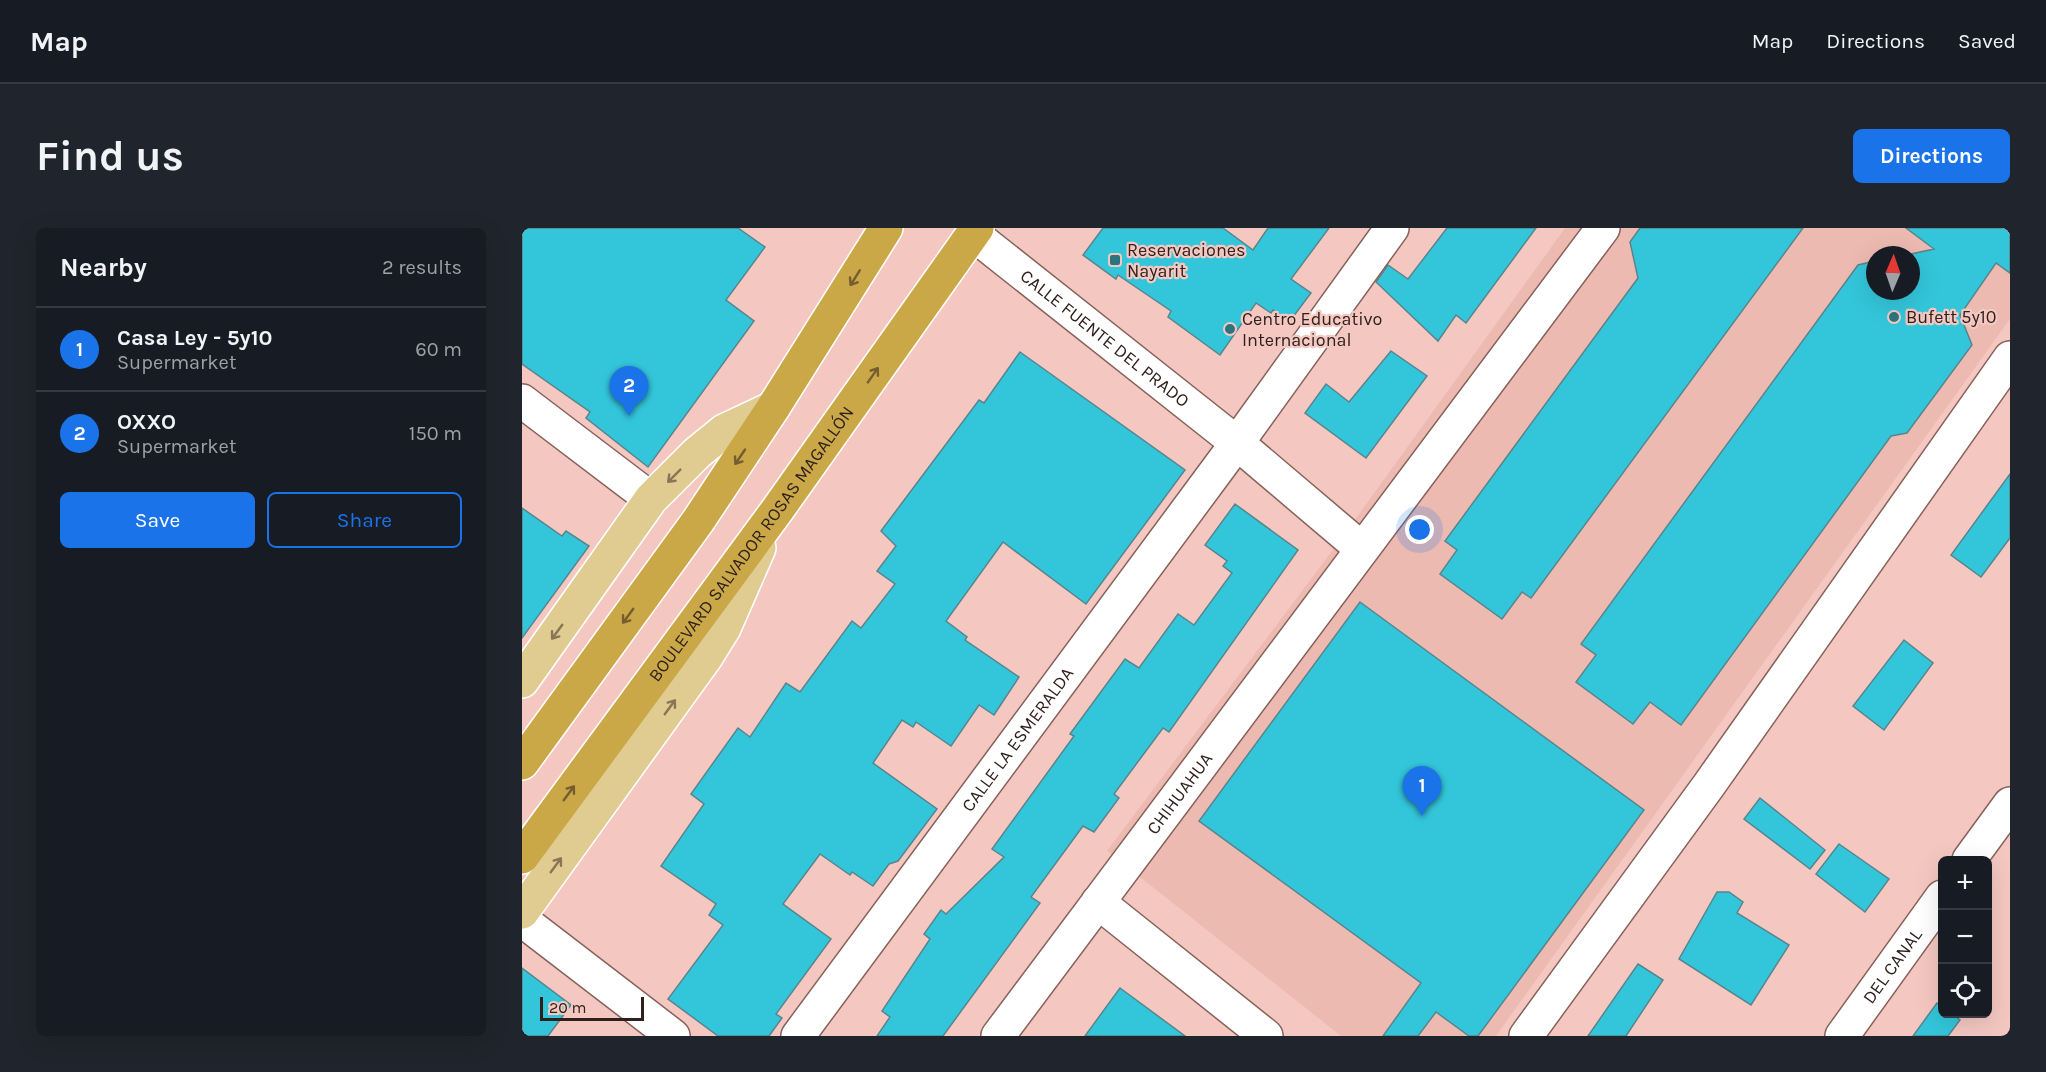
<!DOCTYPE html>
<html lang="en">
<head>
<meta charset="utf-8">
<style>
	body { margin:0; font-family:Karla,sans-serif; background:#20242c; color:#f1f3f6 }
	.controls { position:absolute; right:18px; bottom:18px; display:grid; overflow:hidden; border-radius:9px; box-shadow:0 6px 24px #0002 }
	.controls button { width:54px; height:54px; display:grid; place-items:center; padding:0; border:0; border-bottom:2px solid #363941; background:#171b24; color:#f1f3f6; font:30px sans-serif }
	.compass { position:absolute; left:1344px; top:18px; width:54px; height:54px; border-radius:50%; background:#171b24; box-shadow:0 6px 24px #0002; rotate:2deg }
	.scale { position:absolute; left:18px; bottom:15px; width:104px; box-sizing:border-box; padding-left:6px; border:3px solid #2f201d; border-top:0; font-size:16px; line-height:21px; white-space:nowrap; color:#2f201d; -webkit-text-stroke:4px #f4c8c1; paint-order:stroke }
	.you { position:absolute; left:898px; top:302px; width:21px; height:21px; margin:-15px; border:4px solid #fff; border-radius:50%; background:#1a73e8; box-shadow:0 0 0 9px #1a73e833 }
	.badge { display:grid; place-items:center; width:39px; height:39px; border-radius:50%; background:#1a73e8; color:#fff; font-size:20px; font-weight:700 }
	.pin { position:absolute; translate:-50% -50px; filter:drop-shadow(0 2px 3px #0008) }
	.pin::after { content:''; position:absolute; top:32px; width:21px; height:18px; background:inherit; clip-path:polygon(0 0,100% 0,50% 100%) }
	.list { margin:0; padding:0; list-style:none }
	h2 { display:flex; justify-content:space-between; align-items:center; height:78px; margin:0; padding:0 24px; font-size:26px }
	h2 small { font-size:20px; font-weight:400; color:#9ea1a6 }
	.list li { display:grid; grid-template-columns:39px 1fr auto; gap:18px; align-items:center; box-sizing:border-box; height:84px; padding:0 24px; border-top:2px solid #363941 }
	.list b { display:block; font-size:22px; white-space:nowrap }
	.list p { margin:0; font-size:20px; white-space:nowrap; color:#9ea1a6 }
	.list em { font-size:20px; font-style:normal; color:#9ea1a6 }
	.actions { display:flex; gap:12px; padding:18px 24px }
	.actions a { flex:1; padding:14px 0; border:2px solid #1a73e8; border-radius:9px; text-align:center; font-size:21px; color:#1a73e8 }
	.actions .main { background:#1a73e8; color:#fff }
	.icon { flex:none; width:33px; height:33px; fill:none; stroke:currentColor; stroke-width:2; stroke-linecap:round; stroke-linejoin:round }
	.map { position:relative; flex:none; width:1488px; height:808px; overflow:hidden; border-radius:9px }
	header { display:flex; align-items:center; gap:36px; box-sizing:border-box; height:84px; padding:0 30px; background:#171b24; border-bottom:2px solid #363941 }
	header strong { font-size:28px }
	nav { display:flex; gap:33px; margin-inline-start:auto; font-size:21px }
	.intro { display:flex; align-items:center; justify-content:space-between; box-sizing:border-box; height:144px; padding:0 36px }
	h1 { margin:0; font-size:42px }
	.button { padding:15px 27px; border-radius:9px; background:#1a73e8; color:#fff; font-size:21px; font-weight:700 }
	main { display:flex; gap:36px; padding:0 36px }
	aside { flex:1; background:#171b24; border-radius:9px; box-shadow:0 6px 24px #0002 }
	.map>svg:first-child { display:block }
	.built { fill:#edbab1; fill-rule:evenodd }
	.building { fill:#33c6db; stroke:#58858d; stroke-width:1.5 }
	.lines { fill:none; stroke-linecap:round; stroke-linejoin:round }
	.minor-casing { stroke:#86615a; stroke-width:36 }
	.major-casing { stroke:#fff; stroke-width:36 }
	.highway-casing { stroke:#fff; stroke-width:36 }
	.minor { stroke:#fff; stroke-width:33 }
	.major { stroke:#e0cb91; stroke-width:33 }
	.highway { stroke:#cba847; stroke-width:33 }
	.oneway { stroke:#755d30 }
	.oneway2 { stroke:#887657 }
	.poi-dot { fill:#2d747f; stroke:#f4c8c1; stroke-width:2 }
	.labels { text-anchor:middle; stroke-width:4.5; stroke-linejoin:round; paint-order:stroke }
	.poi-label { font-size:18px; fill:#2f201d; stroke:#f4c8c1; text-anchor:start }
	.street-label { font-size:18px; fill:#2f201d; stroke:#f4c8c1 }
</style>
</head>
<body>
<header>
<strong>Map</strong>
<nav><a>Map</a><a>Directions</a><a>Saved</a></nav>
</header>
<div class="intro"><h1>Find us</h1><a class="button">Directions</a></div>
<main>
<aside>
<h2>Nearby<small>2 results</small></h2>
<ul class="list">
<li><span class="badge">1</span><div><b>Casa Ley - 5y10</b><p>Supermarket</p></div><em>60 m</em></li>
<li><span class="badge">2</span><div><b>OXXO</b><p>Supermarket</p></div><em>150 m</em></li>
</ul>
<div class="actions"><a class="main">Save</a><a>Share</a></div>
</aside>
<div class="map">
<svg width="1488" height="808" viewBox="0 0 1488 808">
	<rect width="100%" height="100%" fill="#f4c8c1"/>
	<path class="built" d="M1043 0H1488V91L974 808H819L585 623 822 307ZM1353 27H1389V63H1353Z"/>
	<g class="building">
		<polygon points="0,0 216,0 243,19 204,72 232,93 126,239 64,190 68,184 0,136"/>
		<polygon points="581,0 701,0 731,22 746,0 807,0 769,51 789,65 768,93 751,82 749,85 734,75 698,127 646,89 649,83 596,47 594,51 561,27"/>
		<polygon points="925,0 1014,0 944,95 934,87 916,113 854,54 866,37 886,51"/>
		<polygon points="1118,0 1281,0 1009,370 1000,364 980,391 918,346 935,322 923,313 1116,50 1108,14"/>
		<polygon points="1384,0 1488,0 1488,45 1474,35 1438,87 1450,117 1385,205 1369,208 1159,497 1128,474 1111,496 1054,454 1074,427 1059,416 1336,37 1353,33 1353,63 1389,63 1389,27 1384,27 1412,21"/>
		<polygon points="869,123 905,148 844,230 783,185 804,156 827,174"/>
		<polygon points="498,124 663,242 564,376 481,314 424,393 445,409 443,412 497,449 472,487 457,477 429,518 394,494 391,499 380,492 351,535 415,581 376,633 367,636 351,658 330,644 328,647 298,626 261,676 309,711 254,786 260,790 247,808 196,808 146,771 201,697 187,687 194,676 139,638 182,576 169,566 216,500 228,509 264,455 278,464 330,393 339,400 373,356 355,343 374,318 359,303 457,172 462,175"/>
		<polygon points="1488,246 1488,310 1459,349 1429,327"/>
		<polygon points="713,276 776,322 647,504 641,500 592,566 597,570 572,604 561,598 509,669 518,675 421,808 355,808 368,789 360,783 408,711 402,706 419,682 424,686 482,629 470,621 552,508 548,506 603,431 617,440 656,386 672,397 710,345 701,338 705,333 683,317"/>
		<polygon points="0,280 40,308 44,303 67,318 0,410"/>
		<polygon points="838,374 1122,582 956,808 947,808 914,784 896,808 861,808 899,755 677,593"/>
		<polygon points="1382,412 1411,435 1362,502 1331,478"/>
		<polygon points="1238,570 1303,622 1288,641 1222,591"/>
		<polygon points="1317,616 1367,651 1343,684 1294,646"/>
		<polygon points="1195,664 1207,664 1221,674 1215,685 1267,717 1229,777 1157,731"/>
		<polygon points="1116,736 1141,752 1104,808 1066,808"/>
		<polygon points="0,740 49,777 26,808 0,808"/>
		<polygon points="598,760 663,808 563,808"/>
		<polygon points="1415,775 1420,779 1420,786 1430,786 1438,792 1426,808 1391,808"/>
	</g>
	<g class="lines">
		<defs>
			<g id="minor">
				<path id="s1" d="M451 6 715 215 840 321"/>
				<polyline points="0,173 129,271"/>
				<polyline points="1447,632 1488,576"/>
				<polyline points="576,674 744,808"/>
				<polyline points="0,692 151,808"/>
				<path id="s2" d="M276 808 715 215 870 0"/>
				<path id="s3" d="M476 808 1081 0"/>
				<polyline points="1004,808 1187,557 1488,130"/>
				<path id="s4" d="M1320 808 1420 669"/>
			</g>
			<g id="major">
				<polyline points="0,453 129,271 175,225 202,203 251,180"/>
				<polyline points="0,684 184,429 202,400 237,320"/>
			</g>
			<g id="highway">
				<polyline points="0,535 176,293 251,180 364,0"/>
				<path id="s5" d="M0 629 256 281 455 0"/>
			</g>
		</defs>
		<use href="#minor" class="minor-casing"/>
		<use href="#major" class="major-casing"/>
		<use href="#highway" class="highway-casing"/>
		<use href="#minor" class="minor"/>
		<use href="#major" class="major"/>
		<use href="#highway" class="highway"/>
	</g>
	<defs><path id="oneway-shaft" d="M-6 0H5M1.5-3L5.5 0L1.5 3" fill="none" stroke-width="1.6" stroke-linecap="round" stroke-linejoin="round" transform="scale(1.5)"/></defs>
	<g class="oneway">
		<use href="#oneway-shaft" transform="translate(333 50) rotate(122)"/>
		<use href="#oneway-shaft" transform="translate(351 147) rotate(-55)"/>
		<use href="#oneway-shaft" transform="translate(218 229) rotate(124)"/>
		<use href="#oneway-shaft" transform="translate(106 388) rotate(126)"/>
		<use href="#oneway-shaft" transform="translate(47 565) rotate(-54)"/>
	</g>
	<g class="oneway2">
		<use href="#oneway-shaft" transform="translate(152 248) rotate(135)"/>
		<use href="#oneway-shaft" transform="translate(35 404) rotate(126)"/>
		<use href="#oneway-shaft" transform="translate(148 479) rotate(-54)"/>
		<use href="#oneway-shaft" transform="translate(34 637) rotate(-54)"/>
	</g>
	<g class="poi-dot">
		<rect x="587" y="26" width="12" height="12" rx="3"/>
		<circle cx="1372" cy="89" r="6"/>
		<circle cx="708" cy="101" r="6"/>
	</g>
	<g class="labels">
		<g class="poi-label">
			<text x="605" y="28">Reservaciones<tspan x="605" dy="21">Nayarit</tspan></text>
			<text x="1384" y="95">Bufett 5y10</text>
			<text x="720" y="97">Centro Educativo<tspan x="720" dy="21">Internacional</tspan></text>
		</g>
		<g class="street-label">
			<text dy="6" stroke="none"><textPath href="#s1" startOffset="168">CALLE FUENTE DEL PRADO</textPath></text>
			<text dy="6" stroke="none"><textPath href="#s5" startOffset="388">BOULEVARD SALVADOR ROSAS MAGALLÓN</textPath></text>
			<text dy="6" stroke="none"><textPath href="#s2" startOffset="369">CALLE LA ESMERALDA</textPath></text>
			<text dy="6" stroke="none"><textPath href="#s3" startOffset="303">CHIHUAHUA</textPath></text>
			<text dy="6" stroke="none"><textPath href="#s4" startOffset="86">DEL CANAL</textPath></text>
		</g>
	</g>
</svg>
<div class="controls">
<button>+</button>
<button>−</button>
<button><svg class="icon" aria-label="locate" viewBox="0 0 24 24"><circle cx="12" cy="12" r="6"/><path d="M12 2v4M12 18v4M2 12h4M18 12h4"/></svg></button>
</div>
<svg class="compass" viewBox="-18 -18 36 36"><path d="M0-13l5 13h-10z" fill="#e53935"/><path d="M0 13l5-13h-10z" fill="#9ea1a6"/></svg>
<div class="scale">20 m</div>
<div class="you"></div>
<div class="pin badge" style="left:900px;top:588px">1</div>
<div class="pin badge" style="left:107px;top:188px">2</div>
</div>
</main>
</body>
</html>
